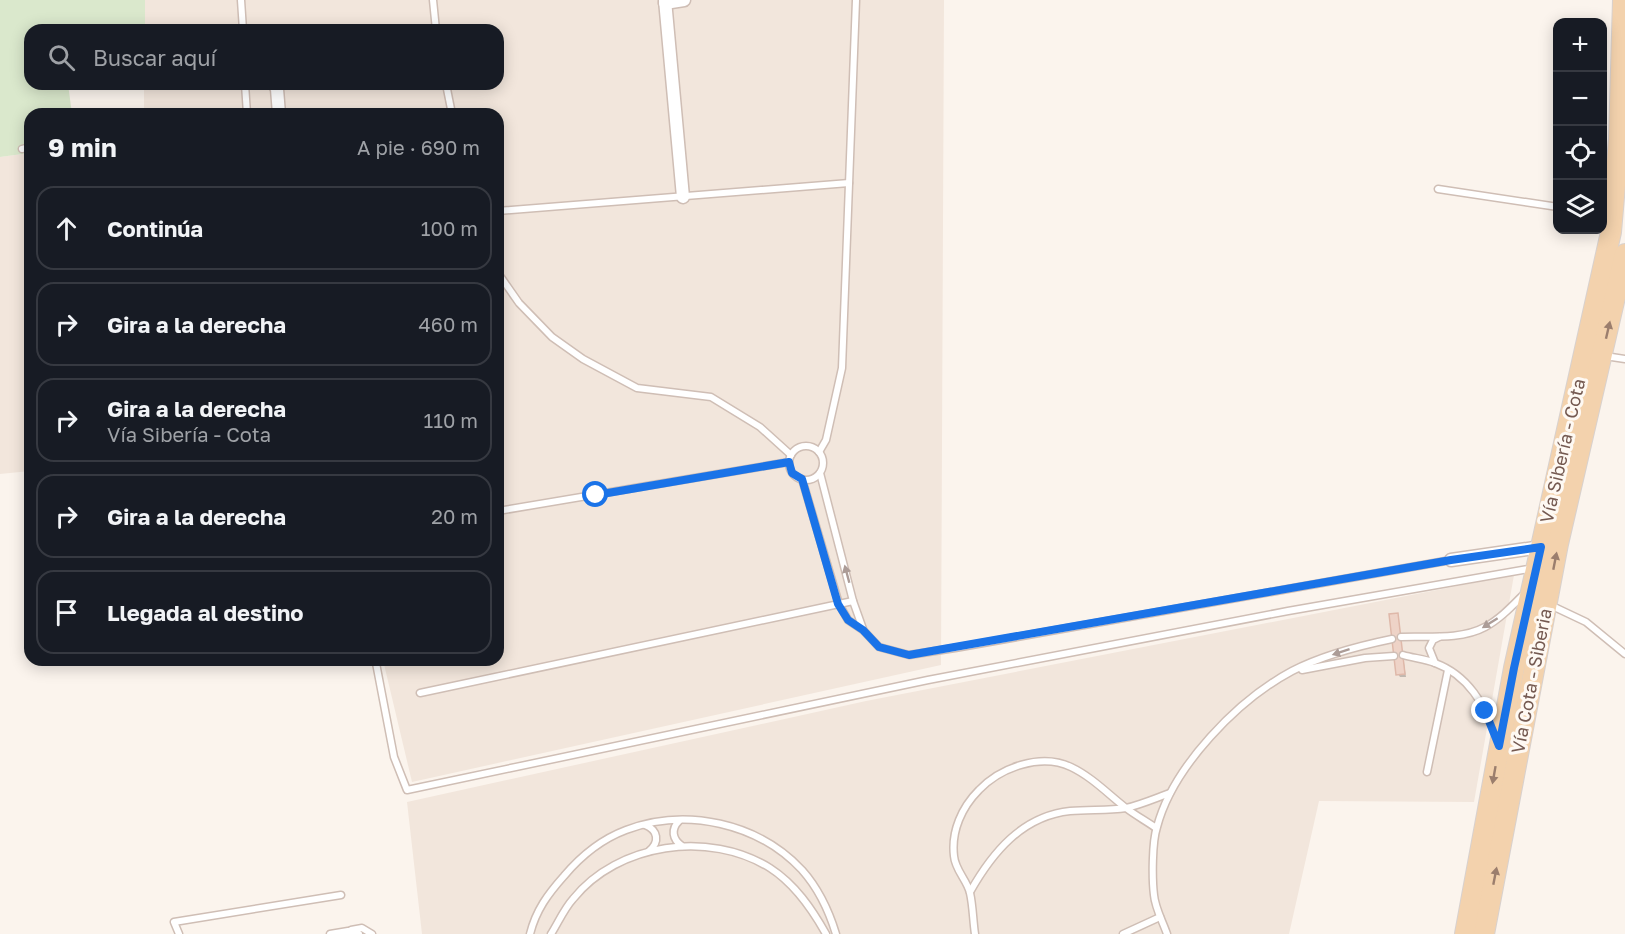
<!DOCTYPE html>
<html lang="es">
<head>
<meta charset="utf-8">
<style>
	body { margin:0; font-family:"Golos Text",sans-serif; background:#242831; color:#f1f3f6 }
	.controls { position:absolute; right:18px; top:18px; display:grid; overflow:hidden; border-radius:12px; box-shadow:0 3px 15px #0003 }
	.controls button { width:54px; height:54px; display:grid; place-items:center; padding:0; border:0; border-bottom:2px solid #363941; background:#171b24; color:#f1f3f6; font:30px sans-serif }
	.stop { position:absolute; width:18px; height:18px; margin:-14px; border:4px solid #1a73e8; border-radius:50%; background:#fff }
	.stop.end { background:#1a73e8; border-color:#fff; box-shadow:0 2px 6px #0008 }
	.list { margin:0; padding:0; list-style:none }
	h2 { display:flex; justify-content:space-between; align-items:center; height:78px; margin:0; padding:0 24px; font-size:26px }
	h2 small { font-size:20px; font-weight:400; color:#9ea1a6 }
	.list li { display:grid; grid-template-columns:39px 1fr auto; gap:18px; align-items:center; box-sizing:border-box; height:84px; margin:0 12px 12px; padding:0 12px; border:2px solid #363941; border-radius:18px }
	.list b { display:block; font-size:22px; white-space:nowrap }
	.list p { margin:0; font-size:20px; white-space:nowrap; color:#9ea1a6 }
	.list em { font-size:20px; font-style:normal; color:#9ea1a6 }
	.icon { flex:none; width:33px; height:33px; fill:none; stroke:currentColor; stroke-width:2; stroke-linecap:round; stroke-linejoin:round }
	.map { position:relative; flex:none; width:1625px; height:934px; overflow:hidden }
	.search { position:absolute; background:#171b24; box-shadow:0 3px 15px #0003; left:24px; top:24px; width:480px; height:66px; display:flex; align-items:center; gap:15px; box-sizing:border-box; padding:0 21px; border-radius:18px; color:#9ea1a6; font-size:22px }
	.panel { position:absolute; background:#171b24; box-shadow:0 3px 15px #0003; left:24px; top:108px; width:480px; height:558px; border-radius:18px }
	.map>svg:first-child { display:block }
	.residential { fill:#f2e6dc }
	.green { fill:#dae8cc }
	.shadow { fill:#0003 }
	.building { fill:#eed3c7; stroke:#dfb8a9; stroke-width:1.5 }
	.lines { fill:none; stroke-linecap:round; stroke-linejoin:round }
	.service-casing { stroke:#cfbeb5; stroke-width:9 }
	.minor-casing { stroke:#cfbeb5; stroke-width:15 }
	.primary-casing { stroke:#d8d1ce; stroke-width:22 }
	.service { stroke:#fff; stroke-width:6 }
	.minor { stroke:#fff; stroke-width:12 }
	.primary { stroke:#f3d2ad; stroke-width:20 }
	.oneway { fill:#9b7e6d }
	.oneway2 { fill:#ac9c97 }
	.route { stroke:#1a73e8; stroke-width:8 }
	.labels { text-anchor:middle; stroke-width:6; stroke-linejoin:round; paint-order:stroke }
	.street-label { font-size:18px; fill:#755a51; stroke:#fef9f3 }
</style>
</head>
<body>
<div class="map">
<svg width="1625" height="934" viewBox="0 0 1625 934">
	<rect width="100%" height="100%" fill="#fbf4ed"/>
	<g class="residential">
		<polygon points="145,0 944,0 941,665 412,782 383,660 498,660 498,114 144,114 144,84 498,84 498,30 145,30"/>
		<polygon points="30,153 30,471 0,474 0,157"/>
		<polygon points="1514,575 1474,802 1319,801 1289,934 422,934 407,802 866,701"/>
	</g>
	<polygon class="green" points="0,0 145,0 145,30 30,30 30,84 68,84 72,114 30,114 30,153 0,157"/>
	<polygon class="shadow" points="1397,614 1406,677 1400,677 1398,674"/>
	<polygon class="building" points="1398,613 1405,674 1396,675 1389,614"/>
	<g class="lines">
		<defs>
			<g id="service">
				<polyline points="241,0 243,30"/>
				<polyline points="433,0 436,30"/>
				<polyline points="245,84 247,114"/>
				<polyline points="446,84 452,114"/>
				<polyline points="22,149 30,147"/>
				<polyline points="1438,189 1558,207"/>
				<polyline points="498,211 849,183"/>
				<polyline points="498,273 519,303 552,337 583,359 637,388 711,397 760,427 791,455"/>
				<polyline points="1605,356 1625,359"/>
				<circle cx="806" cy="463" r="17"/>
				<polyline points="819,452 826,440 842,368 856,0"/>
				<polyline points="820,473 853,601 863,629"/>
				<polyline points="802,479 839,604 848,620 863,630 879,647 909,655 955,648 1451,560"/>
				<polyline points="498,511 789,462"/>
				<polyline points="1548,604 1586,622 1625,654"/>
				<path d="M1401 637C1427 636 1461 640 1485 627 1500 619 1512 606 1524 594"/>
				<path d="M1403 655C1413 658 1425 659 1435 663 1468 675 1485 705 1496 736"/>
				<polyline points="374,660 376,663 394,757 407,790 928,680 1288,611 1534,568"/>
				<polyline points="1435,663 1429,648 1433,640 1439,637"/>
				<polyline points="1302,670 1365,658 1394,656"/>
				<polyline points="420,693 853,601"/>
				<polyline points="1427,772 1448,670"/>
				<path d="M679 821C671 829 672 839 682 846"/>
				<path d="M645 825C658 830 660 842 649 851"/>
				<path d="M970 892C992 853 1022 816 1070 811 1088 809 1108 811 1126 808 1140 805 1156 798 1170 793"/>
				<polyline points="351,930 362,928 372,934"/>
				<polyline points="179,934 174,922 341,895"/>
				<polyline points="330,934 348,931 359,934"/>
				<path d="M530 934C536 910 548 894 564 876 580 857 602 839 626 830 686 807 758 823 802 870 818 888 829 911 836 934"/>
				<path d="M551 934C558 923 564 909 573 899 618 843 709 830 770 868 795 884 812 909 826 934"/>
				<path d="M975 934C973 921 973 906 970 893 967 880 955 870 954 856 951 831 962 807 979 790 1001 767 1041 753 1071 767 1092 777 1108 794 1126 808 1135 815 1146 821 1156 828"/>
				<polyline points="1123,934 1160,917"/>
				<path d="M1167 934C1163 922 1155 908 1154 895 1152 879 1152 842 1157 827 1173 766 1238 700 1292 671 1323 655 1358 646 1392 639"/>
			</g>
			<g id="minor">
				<polyline points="665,0 683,197"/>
				<polyline points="665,3 684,0"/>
				<polyline points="274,84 277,89 279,114"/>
				<polyline points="1451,560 1541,547"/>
			</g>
			<g id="primary">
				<polyline points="1465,934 1514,668 1611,232 1619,139 1623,0"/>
				<polyline points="1484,934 1558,544 1625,254"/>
			</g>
		</defs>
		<use href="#service" class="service-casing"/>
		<use href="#minor" class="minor-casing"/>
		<use href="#primary" class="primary-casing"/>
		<use href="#service" class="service"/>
		<use href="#minor" class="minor"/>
		<use href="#primary" class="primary"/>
	</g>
	<defs><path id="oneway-solid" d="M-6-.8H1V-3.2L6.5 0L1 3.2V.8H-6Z" transform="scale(1.5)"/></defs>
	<g class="oneway">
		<use href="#oneway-solid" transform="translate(1608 330) rotate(-77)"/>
		<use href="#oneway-solid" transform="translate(1555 561) rotate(-79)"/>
		<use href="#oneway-solid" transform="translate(1494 775) rotate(100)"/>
		<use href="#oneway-solid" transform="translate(1495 876) rotate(-79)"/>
	</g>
	<g class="oneway2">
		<use href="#oneway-solid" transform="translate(847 574) rotate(-105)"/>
		<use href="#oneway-solid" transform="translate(1490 623) rotate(148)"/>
		<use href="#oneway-solid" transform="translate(1341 652) rotate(162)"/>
	</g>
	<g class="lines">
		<polyline class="route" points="596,495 789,462 792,473 802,479 838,604 848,620 863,630 879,647 909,655 1451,560 1541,547 1514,668 1499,746 1485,711"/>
	</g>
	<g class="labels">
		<g class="street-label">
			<text transform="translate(1563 451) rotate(-77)" y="6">Vía Sibería - Cota</text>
			<text transform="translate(1532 681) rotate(-79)" y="6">Vía Cota - Siberia</text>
		</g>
	</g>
</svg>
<div class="controls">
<button>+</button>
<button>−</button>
<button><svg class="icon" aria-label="locate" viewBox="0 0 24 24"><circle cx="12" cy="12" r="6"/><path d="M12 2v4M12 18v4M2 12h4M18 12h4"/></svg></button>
<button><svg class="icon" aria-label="layers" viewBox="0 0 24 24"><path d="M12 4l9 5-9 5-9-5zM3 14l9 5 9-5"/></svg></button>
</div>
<div class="stop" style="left:596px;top:495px"></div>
<div class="stop end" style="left:1485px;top:711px"></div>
<div class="search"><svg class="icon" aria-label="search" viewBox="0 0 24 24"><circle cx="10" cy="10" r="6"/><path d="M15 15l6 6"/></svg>Buscar aquí</div>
<section class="panel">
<h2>9 min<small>A pie · 690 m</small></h2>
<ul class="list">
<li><svg class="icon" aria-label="ahead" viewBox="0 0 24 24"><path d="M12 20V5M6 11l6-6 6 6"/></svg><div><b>Continúa</b></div><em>100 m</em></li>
<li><svg class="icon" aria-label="right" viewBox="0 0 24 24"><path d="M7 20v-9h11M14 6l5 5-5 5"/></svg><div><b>Gira a la derecha</b></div><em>460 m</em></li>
<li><svg class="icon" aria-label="right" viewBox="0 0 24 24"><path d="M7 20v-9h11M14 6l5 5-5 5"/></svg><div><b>Gira a la derecha</b><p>Vía Sibería - Cota</p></div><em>110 m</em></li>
<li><svg class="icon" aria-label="right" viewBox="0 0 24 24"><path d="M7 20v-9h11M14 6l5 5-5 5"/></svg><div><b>Gira a la derecha</b></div><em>20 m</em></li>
<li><svg class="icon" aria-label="arrive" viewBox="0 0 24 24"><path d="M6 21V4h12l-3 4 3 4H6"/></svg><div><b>Llegada al destino</b></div></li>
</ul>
</section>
</div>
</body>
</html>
